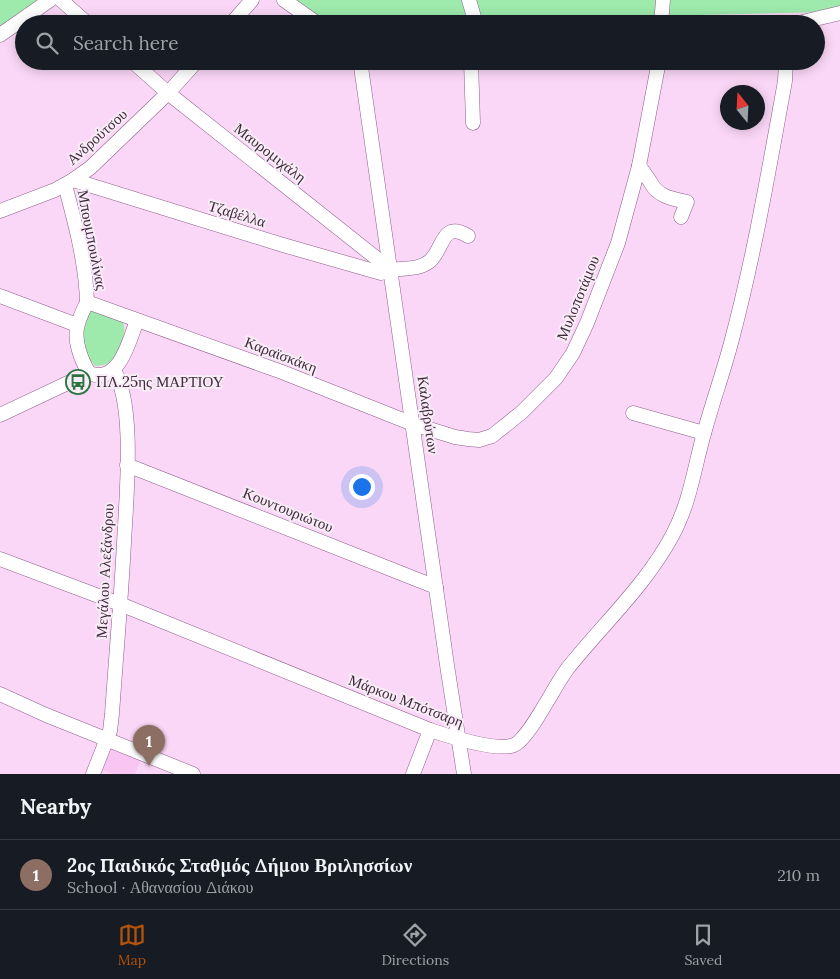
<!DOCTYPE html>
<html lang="en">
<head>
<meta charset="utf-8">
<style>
	body { margin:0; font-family:Lora,serif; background:#242831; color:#f1f3f6 }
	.compass { position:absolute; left:720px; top:85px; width:45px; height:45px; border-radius:50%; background:#171b24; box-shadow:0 2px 12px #0003; rotate:342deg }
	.you { position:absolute; left:361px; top:486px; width:18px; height:18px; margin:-12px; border:4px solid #fff; border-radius:50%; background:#1a73e8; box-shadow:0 0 0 8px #1a73e833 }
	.badge { display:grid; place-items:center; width:32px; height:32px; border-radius:50%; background:#b45309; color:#fff; font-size:16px; font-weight:700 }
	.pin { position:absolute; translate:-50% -41px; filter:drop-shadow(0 1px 2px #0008) }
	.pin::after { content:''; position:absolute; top:26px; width:18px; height:15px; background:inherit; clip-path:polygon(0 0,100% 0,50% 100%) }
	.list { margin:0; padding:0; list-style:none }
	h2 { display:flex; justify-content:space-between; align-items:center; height:65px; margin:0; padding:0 20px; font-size:21px }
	h2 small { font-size:16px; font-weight:400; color:#9ea1a6 }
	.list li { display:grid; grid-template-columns:32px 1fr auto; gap:15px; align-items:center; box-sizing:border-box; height:70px; padding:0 20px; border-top:1px solid #363941 }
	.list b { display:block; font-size:19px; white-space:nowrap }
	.list p { margin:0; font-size:16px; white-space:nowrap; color:#9ea1a6 }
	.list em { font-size:16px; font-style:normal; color:#9ea1a6 }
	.icon { flex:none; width:28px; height:28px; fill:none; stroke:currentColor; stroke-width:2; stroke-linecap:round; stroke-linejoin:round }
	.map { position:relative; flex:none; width:840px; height:774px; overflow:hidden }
	.search { position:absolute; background:#171b24; box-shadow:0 2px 12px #0003; left:15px; right:15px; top:15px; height:55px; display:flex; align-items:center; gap:12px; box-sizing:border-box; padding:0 18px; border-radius:28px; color:#9ea1a6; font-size:19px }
	.sheet { height:135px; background:#171b24 }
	nav { display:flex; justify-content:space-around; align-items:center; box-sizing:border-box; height:70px; border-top:1px solid #363941; background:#171b24; font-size:14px; color:#9ea1a6 }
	nav a { display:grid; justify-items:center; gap:2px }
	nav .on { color:#b45309 }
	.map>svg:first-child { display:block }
	.built { fill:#f9c6f4 }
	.green { fill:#9deaac }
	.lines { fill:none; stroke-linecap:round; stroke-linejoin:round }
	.minor-casing { stroke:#905d8c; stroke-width:15 }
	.minor { stroke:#fff; stroke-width:14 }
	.labels { text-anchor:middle; stroke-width:4; stroke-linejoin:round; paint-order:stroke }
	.street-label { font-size:15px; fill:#3f293d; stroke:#f8ecf7 }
	.poi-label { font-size:15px; fill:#3f293d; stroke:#f8ecf7; text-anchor:start }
</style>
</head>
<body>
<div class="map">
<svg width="840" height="774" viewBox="0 0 840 774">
	<rect width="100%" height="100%" fill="#fad7f6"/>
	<polygon class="built" points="109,747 141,760 135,774 114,774 100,769"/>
	<g class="green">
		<polygon points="0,0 45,0 0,34"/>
		<polygon points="295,0 840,0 840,7 822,12 657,16 648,24 329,24"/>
		<path d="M89 309C97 312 113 315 120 319 131 327 118 355 110 362 105 365 100 366 95 366L87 356 81 334Z"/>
	</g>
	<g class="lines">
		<defs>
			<g id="minor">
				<polyline points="61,0 88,24"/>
				<polyline points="284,0 318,24"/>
				<polyline points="469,0 476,24"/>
				<polyline points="231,24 252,0"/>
				<polyline points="661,24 663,0"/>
				<polyline points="794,24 840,13"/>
				<polyline points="0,35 50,0"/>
				<polyline points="132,61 168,93 390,269"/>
				<polyline points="363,61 361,67 447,665 464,774"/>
				<polyline points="471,61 473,123"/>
				<path d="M639 166C644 172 647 177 651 183 658 197 674 199 687 202L681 217"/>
				<path d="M73 180 283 245 381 273C397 266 417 272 430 261 444 248 442 220 468 236"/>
				<path d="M65 185C75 222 86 263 87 302"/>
				<polyline points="0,211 55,190 73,180 90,168 168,93 197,61"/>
				<polyline points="0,296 77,325"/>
				<path d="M137 320C130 339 119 386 89 373 81 360 73 339 78 324 80 316 84 309 87 302L282 372 413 424 455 437 468 439 479 440 492 436 522 412 556 378 573 353 587 323 618 243 639 166 659 61"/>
				<polyline points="633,413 704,433"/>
				<polyline points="0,415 89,373"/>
				<polyline points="127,465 436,587"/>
				<path d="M0 559 120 604 430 730C448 736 497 752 514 745 530 738 555 684 568 668 603 624 645 586 672 536 691 501 694 467 705 430 713 401 723 373 731 343 754 257 769 169 785 81L786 61"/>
				<polyline points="0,694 46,715 193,774"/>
				<path d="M93 774 110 731 112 714C116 657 121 600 124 543 126 501 136 402 113 369"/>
				<polyline points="413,774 430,730"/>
			</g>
		</defs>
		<use href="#minor" class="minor-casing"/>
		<use href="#minor" class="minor"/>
	</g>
	<defs>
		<symbol id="bus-ring" viewBox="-11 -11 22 22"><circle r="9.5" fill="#f8ecf7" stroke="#2d7340" stroke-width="1.5"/><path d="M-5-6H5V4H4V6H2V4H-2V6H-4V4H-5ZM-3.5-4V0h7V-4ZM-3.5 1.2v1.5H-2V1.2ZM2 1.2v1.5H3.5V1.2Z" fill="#2d7340"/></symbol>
	</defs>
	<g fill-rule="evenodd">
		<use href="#bus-ring" x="64" y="368" width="28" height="28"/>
	</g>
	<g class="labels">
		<g class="street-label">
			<text transform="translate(97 137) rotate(-42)" y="5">Ανδρούτσου</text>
			<text transform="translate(270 153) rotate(38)" y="5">Μαυρομιχάλη</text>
			<text transform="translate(237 214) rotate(17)" y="5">Τζαβέλλα</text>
			<text transform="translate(92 240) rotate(79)" y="5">Μπουμπουλίνας</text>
			<text transform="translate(578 298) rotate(-68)" y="5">Μυλοποτάμου</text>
			<text transform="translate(281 355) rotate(21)" y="5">Καραϊσκάκη</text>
			<text transform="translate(428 415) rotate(82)" y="5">Καλαβρύτων</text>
			<text transform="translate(288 510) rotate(22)" y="5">Κουντουριώτου</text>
			<text transform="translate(105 571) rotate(-87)" y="5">Μεγάλου Αλεξάνδρου</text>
			<text transform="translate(406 701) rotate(21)" y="5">Μάρκου Μπότσαρη</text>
		</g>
		<g class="poi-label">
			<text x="96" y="387">ΠΛ.25ης ΜΑΡΤΙΟΥ</text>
		</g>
	</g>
</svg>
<svg class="compass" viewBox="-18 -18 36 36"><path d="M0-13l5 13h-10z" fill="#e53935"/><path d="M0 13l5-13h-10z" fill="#9ea1a6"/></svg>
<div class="you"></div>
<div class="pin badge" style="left:149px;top:766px;background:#8d6e63">1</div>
<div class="search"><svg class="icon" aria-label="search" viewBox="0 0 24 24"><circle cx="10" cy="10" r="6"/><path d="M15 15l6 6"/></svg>Search here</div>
</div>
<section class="sheet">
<h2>Nearby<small></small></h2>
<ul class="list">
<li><span class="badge" style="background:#8d6e63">1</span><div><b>2ος Παιδικός Σταθμός Δήμου Βριλησσίων</b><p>School · Αθανασίου Διάκου</p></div><em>210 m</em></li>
</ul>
</section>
<nav>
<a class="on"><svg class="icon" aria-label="map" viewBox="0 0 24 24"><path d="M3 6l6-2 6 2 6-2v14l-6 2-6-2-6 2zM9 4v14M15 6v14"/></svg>Map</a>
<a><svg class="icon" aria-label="directions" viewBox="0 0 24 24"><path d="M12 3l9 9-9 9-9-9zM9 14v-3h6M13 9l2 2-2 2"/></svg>Directions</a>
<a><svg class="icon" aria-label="saved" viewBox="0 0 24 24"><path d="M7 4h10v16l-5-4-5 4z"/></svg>Saved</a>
</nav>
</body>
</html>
